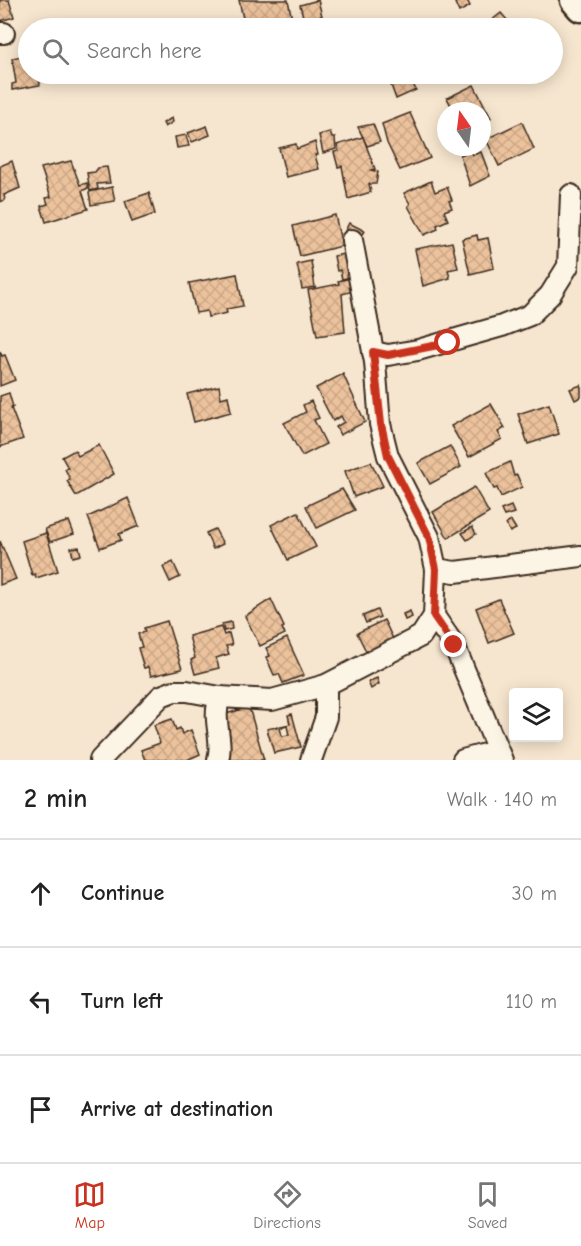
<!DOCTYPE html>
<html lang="en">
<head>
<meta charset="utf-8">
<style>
	body { margin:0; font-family:"Comic Neue",sans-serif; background:#f2f2f2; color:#222 }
	.controls { position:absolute; right:18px; bottom:18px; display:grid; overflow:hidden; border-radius:6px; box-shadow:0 3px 15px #0003 }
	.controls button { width:54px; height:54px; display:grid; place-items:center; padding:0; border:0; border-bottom:2px solid #e0e0e0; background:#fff; color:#222; font:30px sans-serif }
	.compass { position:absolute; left:437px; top:102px; width:54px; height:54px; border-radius:50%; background:#fff; box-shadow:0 3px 15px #0003; rotate:346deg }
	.stop { position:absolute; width:18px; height:18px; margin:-14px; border:4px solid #c8321e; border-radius:50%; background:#fff }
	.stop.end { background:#c8321e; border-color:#fff; box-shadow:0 2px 6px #0008 }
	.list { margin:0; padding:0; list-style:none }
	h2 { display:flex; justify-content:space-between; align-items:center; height:78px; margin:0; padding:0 24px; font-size:26px }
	h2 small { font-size:20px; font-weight:400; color:#767676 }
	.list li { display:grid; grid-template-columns:39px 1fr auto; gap:18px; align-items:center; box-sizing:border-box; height:108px; padding:0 24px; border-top:2px solid #e0e0e0 }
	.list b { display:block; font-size:22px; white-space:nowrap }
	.list em { font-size:20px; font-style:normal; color:#767676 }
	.icon { flex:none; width:33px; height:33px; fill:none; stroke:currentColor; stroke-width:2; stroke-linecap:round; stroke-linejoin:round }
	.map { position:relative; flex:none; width:581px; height:760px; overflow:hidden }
	.search { position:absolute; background:#fff; box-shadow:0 3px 15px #0003; left:18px; right:18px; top:18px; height:66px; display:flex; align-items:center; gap:15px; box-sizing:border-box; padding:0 21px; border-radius:33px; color:#767676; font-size:22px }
	.sheet { height:402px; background:#fff }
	nav { display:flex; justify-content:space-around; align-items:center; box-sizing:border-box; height:84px; border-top:2px solid #e0e0e0; background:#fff; font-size:16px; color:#767676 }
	nav a { display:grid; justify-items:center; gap:3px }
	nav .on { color:#c8321e }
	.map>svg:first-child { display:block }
	.building { fill:url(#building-cross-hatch); stroke:#3b2a1e; stroke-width:1.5; fill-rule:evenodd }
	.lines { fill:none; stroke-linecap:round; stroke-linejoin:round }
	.minor-casing { stroke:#3b2a1e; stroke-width:24 }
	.secondary-casing { stroke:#3b2a1e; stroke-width:33 }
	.minor { stroke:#fcf5e5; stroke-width:20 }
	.secondary { stroke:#fcf5e5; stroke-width:28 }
	.route { stroke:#c8321e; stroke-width:8 }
</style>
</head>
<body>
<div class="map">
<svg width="581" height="760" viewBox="0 0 581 760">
	<defs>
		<pattern id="building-cross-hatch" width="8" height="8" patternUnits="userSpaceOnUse" patternTransform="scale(1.5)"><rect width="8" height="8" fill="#ecc29c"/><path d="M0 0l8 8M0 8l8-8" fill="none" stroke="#cba786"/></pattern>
	</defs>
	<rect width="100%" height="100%" fill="#f7e6cf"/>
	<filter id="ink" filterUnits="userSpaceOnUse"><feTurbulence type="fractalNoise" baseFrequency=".0167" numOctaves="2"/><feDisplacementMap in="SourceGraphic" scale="12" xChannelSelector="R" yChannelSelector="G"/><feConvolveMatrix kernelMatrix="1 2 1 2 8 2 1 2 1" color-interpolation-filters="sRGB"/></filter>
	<g filter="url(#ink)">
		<g class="building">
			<polygon points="0,0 9,0 14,17 0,21"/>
			<polygon points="239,0 288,0 292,19 245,28"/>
			<polygon points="318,0 322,16 318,17 319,19 325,18 327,28 306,28 300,5"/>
			<polygon points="461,0 467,0 470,6 459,12 455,3"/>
			<polygon points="501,13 514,28 482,28"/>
			<polygon points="28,55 28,74 39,74 40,85 12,90 12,84 16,83 12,58"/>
			<polygon points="387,74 416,74 419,82 413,84 416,90 396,99"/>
			<polygon points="474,85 491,118 482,123 482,111 454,111 447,98"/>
			<polygon points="410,113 430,158 400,170 387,143 382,124"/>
			<polygon points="172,118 173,122 165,127 163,123"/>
			<polygon points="522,122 534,149 499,166 486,139"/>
			<polygon points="373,124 380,142 367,146 358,127"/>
			<polygon points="207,126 210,135 192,142 188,133"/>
			<polygon points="330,132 332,138 335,138 336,149 323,153 319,135"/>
			<polygon points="186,135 189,146 177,148 175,137"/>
			<polygon points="363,137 375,169 371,170 378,172 376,184 369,184 371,192 348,199 342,166 338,167 334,152 339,151 337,145"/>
			<polygon points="315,142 318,155 315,155 319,169 286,177 279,148 296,144 297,149"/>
			<polygon points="471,151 473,155 481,152 490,176 470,186 460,155"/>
			<polygon points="12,161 20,188 4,195 5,200 0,202 0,166"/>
			<polygon points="71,161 80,185 87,183 88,188 82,191 88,209 46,222 41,206 48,204 46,198 51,197 41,168"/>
			<polygon points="107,167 110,183 97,184 98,189 90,191 87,173 95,172 98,168"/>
			<polygon points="431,181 435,192 447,187 452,200 449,201 452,208 444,211 448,220 437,225 438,229 424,235 408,206 410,204 404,193"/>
			<polygon points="112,187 115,201 91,205 89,192"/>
			<polygon points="149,193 155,214 132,222 125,201"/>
			<polygon points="335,215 342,246 300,256 293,226"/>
			<polygon points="349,223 365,231 360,239 345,231"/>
			<polygon points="477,235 478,240 488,238 494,268 470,274 462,239"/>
			<polygon points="452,242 458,268 448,270 450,278 423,286 415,249"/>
			<polygon points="348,253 352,277 342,279 340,270 337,271 334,256"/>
			<polygon points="311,261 315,287 302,289 297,264"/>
			<polygon points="237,274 243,306 226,309 227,313 208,317 207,311 196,313 189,283"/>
			<polygon points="351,278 353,291 342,294 345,332 317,336 308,290 339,284 338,281"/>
			<polygon points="0,351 2,356 5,355 15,380 0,386"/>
			<polygon points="343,374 365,422 340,435 336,427 344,422 341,416 333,421 316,388"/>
			<polygon points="581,385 581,397 575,400 570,389"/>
			<polygon points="219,386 221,398 228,396 231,412 194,422 187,394"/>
			<polygon points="9,393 13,407 11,408 23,439 0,447 0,396"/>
			<polygon points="311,401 319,418 314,420 326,444 302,456 284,423 306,412 303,405"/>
			<polygon points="491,404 505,428 498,432 502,439 469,457 451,426"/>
			<polygon points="549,404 559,434 528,444 518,414"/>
			<polygon points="99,445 114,474 76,496 67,481 70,479 65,469 68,468 62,457 75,450 78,456"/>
			<polygon points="450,446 461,467 430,484 418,463"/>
			<polygon points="371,462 383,486 354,497 345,471"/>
			<polygon points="510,462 514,476 517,475 522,487 501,497 497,488 494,489 486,473"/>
			<polygon points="474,487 489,513 448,538 433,512"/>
			<polygon points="342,489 355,510 317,528 306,506"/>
			<polygon points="128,498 139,526 119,534 121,540 100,548 88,517"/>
			<polygon points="511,506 514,513 504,516 501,510"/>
			<polygon points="298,512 316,547 288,560 271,525"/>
			<polygon points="69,521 74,534 50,542 45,529"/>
			<polygon points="511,521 516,529 510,532 506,524"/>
			<polygon points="472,527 476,534 467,540 462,533"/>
			<polygon points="215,529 223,544 213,549 206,533"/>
			<polygon points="46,533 58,571 36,578 35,574 32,575 22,541"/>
			<polygon points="0,541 16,579 0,585"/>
			<polygon points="79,547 81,555 73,557 71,548"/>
			<polygon points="173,562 180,577 170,582 163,567"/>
			<polygon points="271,599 284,627 282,628 285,634 260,646 245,616"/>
			<polygon points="499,599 514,633 489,643 476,608"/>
			<polygon points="377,610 380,617 366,623 363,616"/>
			<polygon points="410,611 412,617 405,620 403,614"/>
			<polygon points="384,620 395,643 370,659 357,633"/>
			<polygon points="167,621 182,669 151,676 148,667 144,668 138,648 142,647 138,634 145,632 144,628"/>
			<polygon points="231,622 232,629 224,631 222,624"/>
			<polygon points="221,627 224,635 229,633 232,645 226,646 229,654 216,658 219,668 195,674 191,660 195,658 189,636"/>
			<polygon points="287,638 304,675 283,683 279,674 274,675 266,657 270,656 266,648"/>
			<polygon points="377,678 379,684 371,689 368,682"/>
			<polygon points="249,707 264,760 226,760 218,720 227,717 226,714"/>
			<path d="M292 714 301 747 274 753 267 729 290 724 288 715ZM287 726 289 735 282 736 280 728Z"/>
			<polygon points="172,719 176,730 180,728 182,734 191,730 200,754 187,760 145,760 141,750 160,743 154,725"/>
		</g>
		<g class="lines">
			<defs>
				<g id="minor">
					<polyline points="0,33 4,33"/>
					<polyline points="373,352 388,355 418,350 502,326 530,315 550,295 568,266 571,195"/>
					<polyline points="436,569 455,572 581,556"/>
					<polyline points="434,616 454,645 502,760"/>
					<polyline points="100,760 161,696 174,691 187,691 220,697 272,700 326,685 421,636 434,616 436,569 429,537 388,456 380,424 375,362 352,240"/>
					<path d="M218 760C224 739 211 719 220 697"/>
					<polyline points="311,760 326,717 326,685"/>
					<polyline points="463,760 496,751"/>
				</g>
				<polyline id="secondary" points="575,0 581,7"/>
			</defs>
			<use href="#minor" class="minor-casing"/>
			<use href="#secondary" class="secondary-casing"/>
			<use href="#minor" class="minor"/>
			<use href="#secondary" class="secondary"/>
		</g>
	</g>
	<g class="lines" filter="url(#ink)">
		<polyline class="route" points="448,343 388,355 373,352 381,424 388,456 429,537 436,569 434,616 454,645"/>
	</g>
</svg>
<div class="controls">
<button><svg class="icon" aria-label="layers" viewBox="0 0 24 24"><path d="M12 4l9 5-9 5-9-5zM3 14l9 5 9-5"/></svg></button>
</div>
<svg class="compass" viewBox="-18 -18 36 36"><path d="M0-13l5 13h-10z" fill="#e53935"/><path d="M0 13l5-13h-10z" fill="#767676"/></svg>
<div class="stop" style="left:448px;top:343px"></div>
<div class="stop end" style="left:454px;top:645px"></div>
<div class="search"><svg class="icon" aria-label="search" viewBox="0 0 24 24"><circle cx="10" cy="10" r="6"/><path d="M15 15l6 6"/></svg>Search here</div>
</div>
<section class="sheet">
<h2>2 min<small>Walk · 140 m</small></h2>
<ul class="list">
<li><svg class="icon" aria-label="ahead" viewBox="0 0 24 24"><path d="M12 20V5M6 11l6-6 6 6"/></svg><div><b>Continue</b></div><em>30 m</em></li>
<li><svg class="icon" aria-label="left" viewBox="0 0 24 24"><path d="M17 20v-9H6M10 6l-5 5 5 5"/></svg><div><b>Turn left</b></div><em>110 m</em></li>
<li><svg class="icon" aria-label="arrive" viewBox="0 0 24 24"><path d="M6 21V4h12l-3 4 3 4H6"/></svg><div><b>Arrive at destination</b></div></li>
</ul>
</section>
<nav>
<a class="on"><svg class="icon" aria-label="map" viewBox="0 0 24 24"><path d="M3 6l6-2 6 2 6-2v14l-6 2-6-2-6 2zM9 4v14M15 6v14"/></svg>Map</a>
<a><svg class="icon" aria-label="directions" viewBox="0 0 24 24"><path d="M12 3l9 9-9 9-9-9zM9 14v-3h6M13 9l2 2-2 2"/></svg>Directions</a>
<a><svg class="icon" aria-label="saved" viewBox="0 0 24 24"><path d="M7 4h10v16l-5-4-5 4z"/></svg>Saved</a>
</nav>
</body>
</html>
